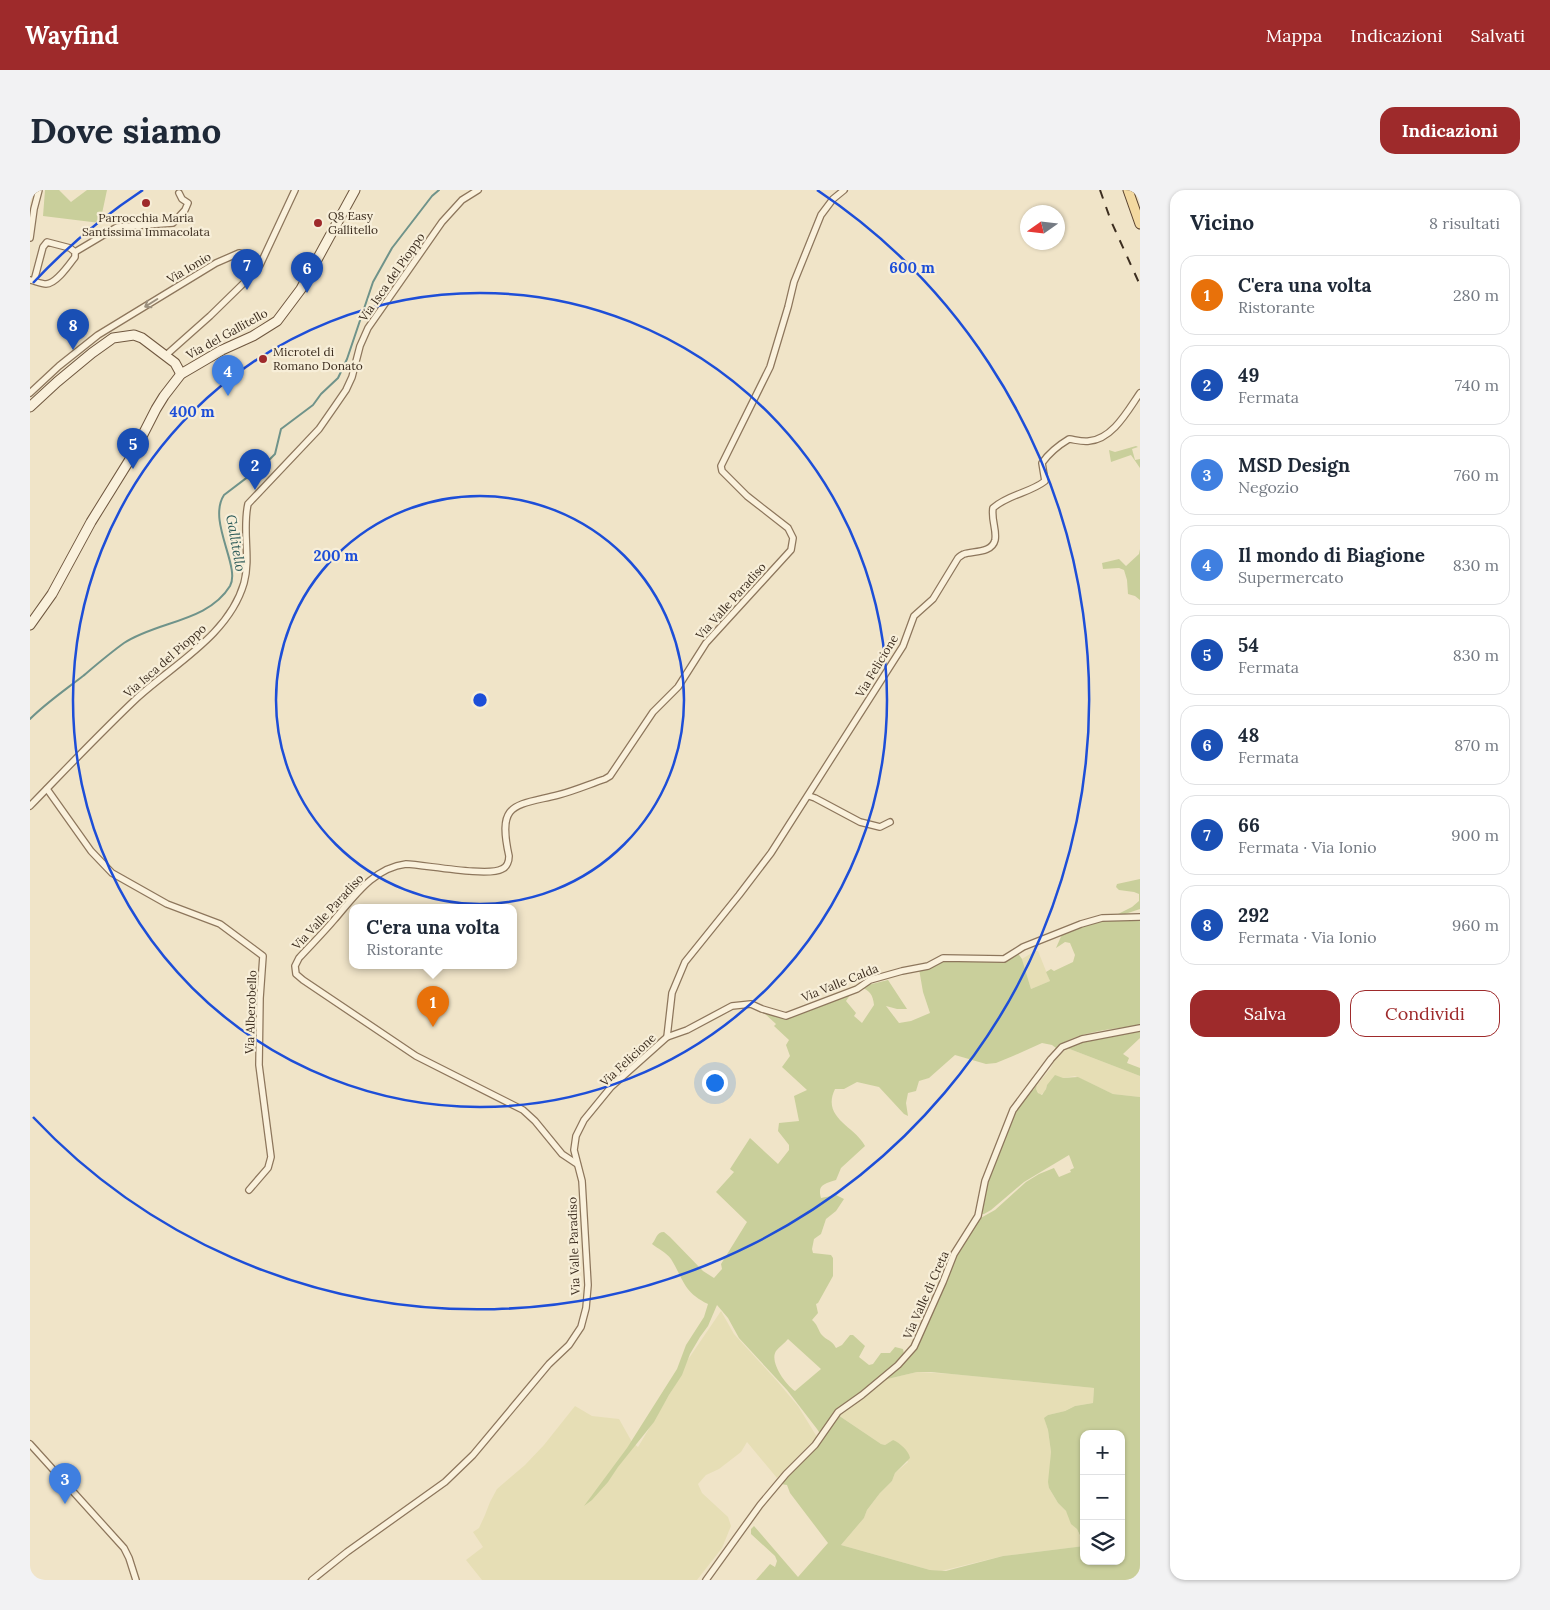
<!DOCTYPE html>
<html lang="it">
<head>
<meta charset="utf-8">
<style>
	body { margin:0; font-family:Lora,serif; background:#f2f2f3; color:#1f2937 }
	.controls { position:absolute; right:15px; bottom:15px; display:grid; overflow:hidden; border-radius:10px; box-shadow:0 1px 4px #0004 }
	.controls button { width:45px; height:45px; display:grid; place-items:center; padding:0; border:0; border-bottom:1px solid #e0e1e3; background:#fff; color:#1f2937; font:25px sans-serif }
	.compass { position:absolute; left:990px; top:15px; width:45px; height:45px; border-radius:50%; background:#fff; box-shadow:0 1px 4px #0004; rotate:256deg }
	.you { position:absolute; left:684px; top:892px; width:18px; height:18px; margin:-12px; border:4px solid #fff; border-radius:50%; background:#1a73e8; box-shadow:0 0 0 8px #1a73e833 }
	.badge { display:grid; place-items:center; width:32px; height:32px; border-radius:50%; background:#9e2a2b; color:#fff; font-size:16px; font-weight:700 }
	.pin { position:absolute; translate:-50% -41px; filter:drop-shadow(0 1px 2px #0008) }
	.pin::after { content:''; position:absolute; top:26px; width:18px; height:15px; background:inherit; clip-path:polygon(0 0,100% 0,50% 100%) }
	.popup { position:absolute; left:319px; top:714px; width:168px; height:65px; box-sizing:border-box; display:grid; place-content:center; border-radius:10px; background:#fff; filter:drop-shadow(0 1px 4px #0005); font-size:16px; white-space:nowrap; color:#747a83 }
	.popup b { font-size:19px; color:#1f2937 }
	.popup::after { content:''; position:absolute; left:50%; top:100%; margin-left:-10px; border:10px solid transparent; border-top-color:#fff }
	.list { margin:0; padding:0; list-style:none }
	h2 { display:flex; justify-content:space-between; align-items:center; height:65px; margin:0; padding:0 20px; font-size:21px }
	h2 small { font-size:16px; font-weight:400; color:#747a83 }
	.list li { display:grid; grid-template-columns:32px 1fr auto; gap:15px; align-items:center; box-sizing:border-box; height:80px; margin:0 10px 10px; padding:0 10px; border:1px solid #e0e1e3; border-radius:15px }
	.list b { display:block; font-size:19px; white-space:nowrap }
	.list p { margin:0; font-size:16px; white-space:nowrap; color:#747a83 }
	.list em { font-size:16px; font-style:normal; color:#747a83 }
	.actions { display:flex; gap:10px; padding:15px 20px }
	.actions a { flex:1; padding:11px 0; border:1px solid #9e2a2b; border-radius:15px; text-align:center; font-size:18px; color:#9e2a2b }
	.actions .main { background:#9e2a2b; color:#fff }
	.icon { flex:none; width:28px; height:28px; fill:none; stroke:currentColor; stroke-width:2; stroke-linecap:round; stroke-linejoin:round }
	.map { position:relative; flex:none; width:1110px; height:1390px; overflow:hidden; border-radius:15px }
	header { display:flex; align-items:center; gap:30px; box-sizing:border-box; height:70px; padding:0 25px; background:#9e2a2b; color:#fff }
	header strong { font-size:24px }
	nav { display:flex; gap:28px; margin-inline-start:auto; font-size:18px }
	.intro { display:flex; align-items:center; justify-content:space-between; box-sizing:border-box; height:120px; padding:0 30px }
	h1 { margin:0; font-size:35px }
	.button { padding:12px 22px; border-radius:15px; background:#9e2a2b; color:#fff; font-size:18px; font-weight:700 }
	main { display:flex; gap:30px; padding:0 30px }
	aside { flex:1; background:#fff; border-radius:15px; box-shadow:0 1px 4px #0004 }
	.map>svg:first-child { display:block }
	.farmland { fill:#e6deb5 }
	.green { fill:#c9cf9b; fill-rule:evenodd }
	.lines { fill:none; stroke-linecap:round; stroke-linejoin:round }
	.stream { stroke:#6f938a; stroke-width:2 }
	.street-casing { stroke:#8d765c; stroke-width:8 }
	.secondary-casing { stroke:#6f573f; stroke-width:11 }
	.primary-casing { stroke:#5b4430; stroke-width:11 }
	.street { stroke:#faf1dc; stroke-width:5.5 }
	.secondary { stroke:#faf1dc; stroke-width:9 }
	.primary { stroke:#f3d9a0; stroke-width:9 }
	.rail { stroke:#3d2e20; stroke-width:2; stroke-dasharray:9 9; stroke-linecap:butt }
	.oneway { stroke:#9c907e }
	.ring { fill:none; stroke:#1d4ed8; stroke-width:2.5 }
	.poi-dot { fill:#9e2a2b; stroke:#f7eed8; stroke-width:2 }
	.labels { text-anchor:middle; stroke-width:4.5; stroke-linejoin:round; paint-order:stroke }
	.poi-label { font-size:12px; fill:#3d2e20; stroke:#f7eed8; text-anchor:start }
	.street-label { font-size:12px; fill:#3d2e20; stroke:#f7eed8 }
	.water-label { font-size:14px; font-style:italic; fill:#2f5d5a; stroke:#f7eed8 }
	.centre { fill:#1d4ed8; stroke:#f7eed8; stroke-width:2.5 }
	.ring-label { font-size:15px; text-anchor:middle; font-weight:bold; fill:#1d4ed8; stroke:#f7eed8; stroke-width:4.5; stroke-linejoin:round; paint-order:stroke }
</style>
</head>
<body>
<header>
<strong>Wayfind</strong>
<nav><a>Mappa</a><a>Indicazioni</a><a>Salvati</a></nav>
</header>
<div class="intro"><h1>Dove siamo</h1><a class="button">Indicazioni</a></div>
<main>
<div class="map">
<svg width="1110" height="1390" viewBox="0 0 1110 1390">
	<rect width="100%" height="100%" fill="#f0e4c8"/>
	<g class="farmland">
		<polygon points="1005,761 1008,761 1020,791 1001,799 992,769"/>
		<polygon points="1037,858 1110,886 1110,907 1083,904 1045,886 1033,888 1017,895 1015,902 1010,905 1006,899 1007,895 1021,878 1024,871"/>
		<polygon points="691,1121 704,1144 747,1191 768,1216 787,1247 747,1288 717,1252 711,1262 689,1279 676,1285 668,1294 672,1303 698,1327 701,1336 692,1358 667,1390 452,1390 436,1370 453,1357 443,1342 449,1338 455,1325 460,1312 467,1299 495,1275 514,1255 545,1216 562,1226 589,1229 602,1252 608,1257 644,1197 657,1171"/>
		<polygon points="887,1182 922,1184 1064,1198 1063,1213 1045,1216 1035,1221 1018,1225 1015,1230 1018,1240 1021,1262 1019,1298 1028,1313 1036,1321 1047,1339 1054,1356 973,1366 911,1381 900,1380 811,1355 834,1328 837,1320 850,1303 862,1291 865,1283 878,1272 863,1250 855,1255 851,1254 808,1225 849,1191"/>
	</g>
	<g class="green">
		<polygon points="15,0 29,0 41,12 57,0 77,0 70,33 13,26"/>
		<polygon points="1106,256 1108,257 1102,259 1105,270 1110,269 1110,278 1101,265 1081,272 1079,260 1085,262"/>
		<polygon points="1110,359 1110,410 1105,406 1098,404 1097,390 1094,380 1089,378 1073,379 1072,373 1089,369 1096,376 1109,364"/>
		<polygon points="1110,689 1110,719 1095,724 1093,727 1082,727 1102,717 1109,711 1109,704 1104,702 1089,700 1086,697 1087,694"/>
		<path d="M1110 729V835C1085 839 1046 841 1026 858L1022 855 1012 853 983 866 966 873 956 874 925 865 899 888 889 891 886 901 878 903 876 913 878 926 874 924 849 897 827 892 814 899H805C791 928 825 936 835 956L811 978 806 990C795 994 787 994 791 1008L806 1005 814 1009 806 1021 796 1029 791 1044 784 1049 782 1059 783 1063 801 1065 803 1068V1086L788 1113 786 1114 788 1123 782 1130C787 1134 788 1139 791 1144 797 1151 801 1149 806 1158L812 1155 820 1145H823L835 1156 829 1167 839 1175 843 1174 851 1163H860L865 1157 873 1159 874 1164 854 1184 807 1221 791 1245 787 1239 757 1200 709 1148 698 1128 687 1115 678 1136 670 1147 660 1164 652 1185 639 1205 624 1232 588 1277 578 1292 562 1310 554 1316 597 1258 647 1179 656 1155 674 1127 678 1114C653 1102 654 1090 641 1069 636 1062 628 1059 622 1054 626 1050 626 1042 634 1042L640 1047 673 1081 684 1088 692 1079 691 1074 717 1032 686 1002 704 982 700 979 720 948 748 974 759 960V955L748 941 749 933 769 931 764 906 777 900 752 877 760 866 756 855 759 850 744 836 746 834 733 822 752 825 824 799 816 811 826 823 824 826 832 833 844 815C843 805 840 800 830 797L858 790 877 819H867L856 816 869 833 881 831 900 823 893 802 889 779 916 769 958 771 987 762 992 769 1001 799 1020 791 1016 782 1021 779 1024 781 1043 772 1045 765 1040 753 1035 752 1026 758 1033 742 1065 732ZM758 1149 791 1179 765 1201C756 1195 739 1172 746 1161 749 1157 755 1153 758 1149Z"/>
		<polygon points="1110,838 1110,848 1093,864 1099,868 1097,873 1110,878 1110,886 1037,858 1036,855"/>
		<path d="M1025 885 1033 888 1048 887 1083 904 1110 907V1390H726L740 1374 745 1377 747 1371 745 1366 721 1344V1339L724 1336 768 1387 798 1353 760 1303 757 1295 751 1294 808 1225 851 1254 855 1255 863 1250C870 1253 879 1261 880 1268L865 1283 862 1291 850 1303 837 1320 834 1328 811 1355 900 1380 916 1381 973 1366 1054 1356V1371H1091V1244H1054V1354L1047 1339 1041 1334 1036 1321 1028 1313 1019 1298 1018 1292 1021 1262 1018 1240 1014 1228 1018 1225 1035 1221 1045 1216 1063 1213 1064 1198 901 1182H887L849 1191 883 1157 923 1069 947 1030 965 1020 996 992 1009 984 1024 978 1029 987 1041 982 1040 980 1044 978 1039 965 994 992 961 1020 954 1024H950L955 991 984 923 998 901 1003 900 1007 895 1006 899 1008 903 1012 905 1016 899 1017 895Z"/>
	</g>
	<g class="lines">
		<path class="stream" d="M0 529C16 513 35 500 53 486 66 475 80 463 94 453 127 431 178 432 200 396 211 377 177 331 194 305L236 273 245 264 251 239 283 215 291 204 308 188 317 169 343 92 362 58 402 6 409 0"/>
		<defs>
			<g id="street">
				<polyline points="0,48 4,19 9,0"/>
				<polyline points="45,62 87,37 143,33 155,20 158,13 152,9 149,3"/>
				<polyline points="224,80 230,75 265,0"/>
				<path d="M0 90C5 91 11 94 16 94 26 94 39 75 45 67V62L40 58 17 52 13 57 4 91"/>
				<polyline points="0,203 29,176 68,145 186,73 209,63 215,64 222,68 226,75 223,84 180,126 135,166"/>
				<polyline points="17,599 61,661 82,683 137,714 190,734 233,766 230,808 229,875 241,967 238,978 219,1000"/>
				<polyline points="779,606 785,608 830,632 850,637 860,632"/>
				<path d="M0 616C35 580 70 543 107 508 144 474 199 445 214 393 221 368 212 340 218 314L289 239 305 216 316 200 322 187 330 156 338 138 412 32 432 10 448 0"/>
				<polyline points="637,847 657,840 702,816 721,814 732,819 756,826 827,799 840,790 872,781 898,776 913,768 974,769 993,757 1051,734 1072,728 1110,727"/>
				<path d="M547 974 532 964 505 931 493 920 386 866 273 790 266 784 265 776 269 768C281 755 293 743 304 730 324 707 343 678 376 674 396 675 458 687 472 679 477 677 479 671 479 666 467 612 484 616 528 605 544 601 560 594 575 589L580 586 623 522 648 497 676 453 761 360 763 348 758 338 717 306 692 281 691 276 740 177 758 117 764 92 791 25 803 9 814 0"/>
				<polyline points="0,1254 94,1358 99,1368 106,1390"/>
				<path d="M282 1390 317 1362 415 1292 443 1265 519 1174 539 1155 551 1137 556 1118 558 1095 552 991 544 960 546 946 554 930 581 897 637 847 642 803 655 772 709 705 741 663 873 456 884 426 903 409 928 368C929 367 933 364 934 364 944 361 962 363 965 350 967 340 961 330 963 318 979 304 1000 303 1015 291L1012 273C1019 263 1029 255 1039 249 1046 250 1053 252 1059 251 1083 249 1098 220 1110 203"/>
				<polyline points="676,1390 730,1315 756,1284 785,1255 808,1222 832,1205 868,1175 884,1157 913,1092 924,1064 948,1026 955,991 983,920 1021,869 1032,857 1052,849 1110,838"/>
			</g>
			<g id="secondary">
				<polyline points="0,217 27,192 62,163 83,148 104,145 112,148 145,173 151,184"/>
				<polyline points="0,435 22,404 61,332 102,266 126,219 134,206 151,184 192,160 223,146 247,131 271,99 325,0"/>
			</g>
			<polyline id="primary" points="1098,0 1110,34"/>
		</defs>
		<use href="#street" class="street-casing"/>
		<use href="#secondary" class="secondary-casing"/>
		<use href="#primary" class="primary-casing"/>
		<use href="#street" class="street"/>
		<use href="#secondary" class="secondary"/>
		<use href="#primary" class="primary"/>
		<polyline class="rail" points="1070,0 1081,31 1110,95"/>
	</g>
	<defs><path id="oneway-shaft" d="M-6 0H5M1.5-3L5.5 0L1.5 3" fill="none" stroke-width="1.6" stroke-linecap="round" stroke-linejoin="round" transform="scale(1.25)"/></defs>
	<use class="oneway" href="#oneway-shaft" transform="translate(121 113) rotate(148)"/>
	<g class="ring">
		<circle cx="450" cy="510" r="204"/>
		<circle cx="450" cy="510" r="407"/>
		<path d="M3 93A611 611 0 0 1 113 0M787 0A611 611 0 1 1 3 927"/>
	</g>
	<g class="poi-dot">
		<circle cx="116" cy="13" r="5"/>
		<circle cx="288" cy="33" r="5"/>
		<circle cx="233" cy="169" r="5"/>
	</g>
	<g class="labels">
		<g class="poi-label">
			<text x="298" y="30">Q8 Easy<tspan x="298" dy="14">Gallitello</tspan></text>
			<text x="116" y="32" text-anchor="middle">Parrocchia Maria<tspan x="116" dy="14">Santissima Immacolata</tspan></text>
			<text x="243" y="166">Microtel di<tspan x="243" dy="14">Romano Donato</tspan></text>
		</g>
		<g class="street-label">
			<text transform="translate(159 78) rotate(-31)" y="4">Via Ionio</text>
			<text transform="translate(362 87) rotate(-55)" y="4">Via Isca del Pioppo</text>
			<text transform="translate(197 144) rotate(-29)" y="4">Via del Gallitello</text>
			<text transform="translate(701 411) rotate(-48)" y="4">Via Valle Paradiso</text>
			<text transform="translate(135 471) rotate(-41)" y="4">Via Isca del Pioppo</text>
			<text transform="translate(847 476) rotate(-59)" y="4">Via Felicione</text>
			<text transform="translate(298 722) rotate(-47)" y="4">Via Valle Paradiso</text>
			<text transform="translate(810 793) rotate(-22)" y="4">Via Valle Calda</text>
			<text transform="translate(221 822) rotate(-88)" y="4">Via Alberobello</text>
			<text transform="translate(598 870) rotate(-43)" y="4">Via Felicione</text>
			<text transform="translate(544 1056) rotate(-92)" y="4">Via Valle Paradiso</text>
			<text transform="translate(896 1105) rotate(-66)" y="4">Via Valle di Creta</text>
		</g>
		<g class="water-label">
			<text transform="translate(206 353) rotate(80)" y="5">Gallitello</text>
		</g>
	</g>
	<circle cx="450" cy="510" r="8" class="centre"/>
	<g class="ring-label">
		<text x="882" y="83">600 m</text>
		<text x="162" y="227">400 m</text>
		<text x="306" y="371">200 m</text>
	</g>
</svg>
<div class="controls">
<button>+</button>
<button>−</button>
<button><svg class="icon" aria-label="layers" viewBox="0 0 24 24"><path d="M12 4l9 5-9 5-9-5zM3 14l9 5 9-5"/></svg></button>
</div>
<svg class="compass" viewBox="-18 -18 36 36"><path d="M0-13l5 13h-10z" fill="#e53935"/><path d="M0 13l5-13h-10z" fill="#747a83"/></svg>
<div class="you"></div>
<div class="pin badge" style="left:403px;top:837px;background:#e8710a">1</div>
<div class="popup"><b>C'era una volta</b>Ristorante</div>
<div class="pin badge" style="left:225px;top:300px;background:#1a4fb4">2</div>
<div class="pin badge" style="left:35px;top:1314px;background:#3f7fe0">3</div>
<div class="pin badge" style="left:198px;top:206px;background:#3f7fe0">4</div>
<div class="pin badge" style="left:103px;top:279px;background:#1a4fb4">5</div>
<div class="pin badge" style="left:277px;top:103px;background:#1a4fb4">6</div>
<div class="pin badge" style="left:217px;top:100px;background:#1a4fb4">7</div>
<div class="pin badge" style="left:43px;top:160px;background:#1a4fb4">8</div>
</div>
<aside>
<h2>Vicino<small>8 risultati</small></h2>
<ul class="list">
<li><span class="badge" style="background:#e8710a">1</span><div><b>C'era una volta</b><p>Ristorante</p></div><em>280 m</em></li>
<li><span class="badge" style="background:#1a4fb4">2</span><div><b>49</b><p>Fermata</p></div><em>740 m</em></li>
<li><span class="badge" style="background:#3f7fe0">3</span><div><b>MSD Design</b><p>Negozio</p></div><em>760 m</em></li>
<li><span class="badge" style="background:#3f7fe0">4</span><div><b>Il mondo di Biagione</b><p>Supermercato</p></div><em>830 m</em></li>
<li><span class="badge" style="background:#1a4fb4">5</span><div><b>54</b><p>Fermata</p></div><em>830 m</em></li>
<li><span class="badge" style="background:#1a4fb4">6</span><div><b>48</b><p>Fermata</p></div><em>870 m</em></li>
<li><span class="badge" style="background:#1a4fb4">7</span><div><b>66</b><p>Fermata · Via Ionio</p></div><em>900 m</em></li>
<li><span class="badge" style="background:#1a4fb4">8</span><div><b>292</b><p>Fermata · Via Ionio</p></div><em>960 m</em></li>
</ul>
<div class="actions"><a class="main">Salva</a><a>Condividi</a></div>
</aside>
</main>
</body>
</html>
